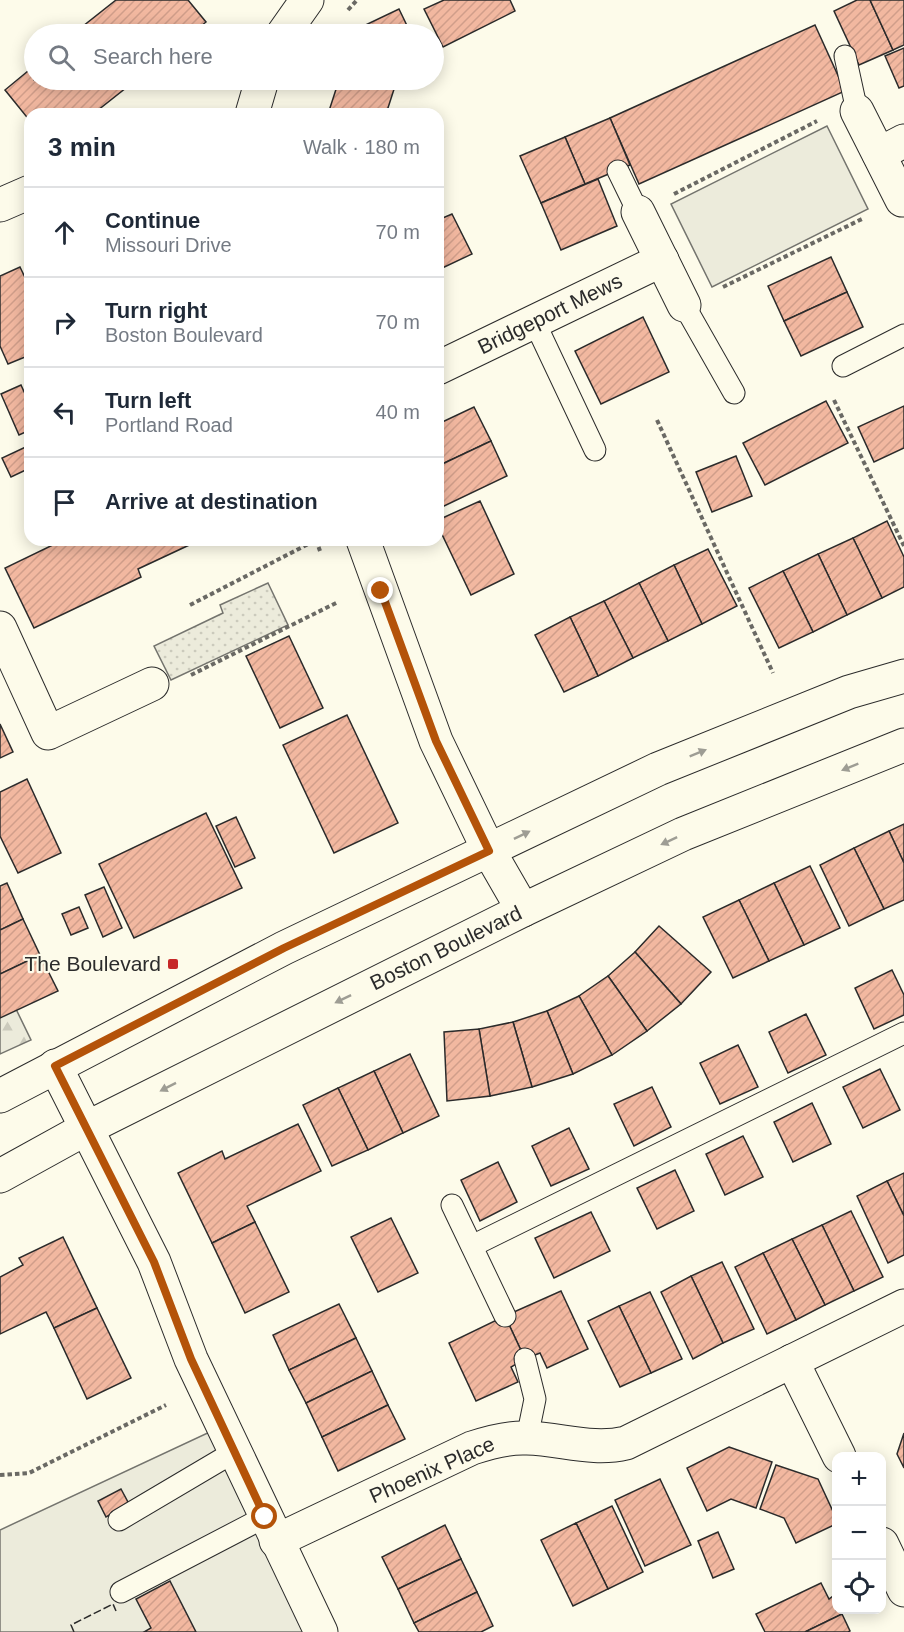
<!DOCTYPE html>
<html lang="en">
<head>
<meta charset="utf-8">
<style>
	body { margin:0; font-family:Arial,sans-serif; background:#f6f6f7; color:#1f2937 }
	.controls { position:absolute; right:18px; bottom:18px; display:grid; overflow:hidden; border-radius:12px; box-shadow:0 3px 15px #0003 }
	.controls button { width:54px; height:54px; display:grid; place-items:center; padding:0; border:0; border-bottom:2px solid #e0e1e3; background:#fff; color:#1f2937; font:30px sans-serif }
	.stop { position:absolute; width:18px; height:18px; margin:-14px; border:4px solid #b45309; border-radius:50%; background:#fff }
	.stop.end { background:#b45309; border-color:#fff; box-shadow:0 2px 6px #0008 }
	.list { margin:0; padding:0; list-style:none }
	h2 { display:flex; justify-content:space-between; align-items:center; height:78px; margin:0; padding:0 24px; font-size:26px }
	h2 small { font-size:20px; font-weight:400; color:#747a83 }
	.list li { display:grid; grid-template-columns:39px 1fr auto; gap:18px; align-items:center; box-sizing:border-box; height:90px; padding:0 24px; border-top:2px solid #e0e1e3 }
	.list b { display:block; font-size:22px; white-space:nowrap }
	.list p { margin:0; font-size:20px; white-space:nowrap; color:#747a83 }
	.list em { font-size:20px; font-style:normal; color:#747a83 }
	.icon { flex:none; width:33px; height:33px; fill:none; stroke:currentColor; stroke-width:2; stroke-linecap:round; stroke-linejoin:round }
	.map { position:relative; flex:none; width:904px; height:1632px; overflow:hidden }
	.search { position:absolute; background:#fff; box-shadow:0 3px 15px #0003; left:24px; top:24px; width:420px; height:66px; display:flex; align-items:center; gap:15px; box-sizing:border-box; padding:0 21px; border-radius:33px; color:#747a83; font-size:22px }
	.panel { position:absolute; background:#fff; box-shadow:0 3px 15px #0003; left:24px; top:108px; width:420px; height:438px; border-radius:18px }
	.map>svg:first-child { display:block }
	.grass { fill:#ecebdb; stroke:#74746e; stroke-width:1.5 }
	.forest { fill:url(#forest-firs); stroke:#74746e; stroke-width:1.5 }
	.park { fill:url(#park-dots); stroke:#74746e; stroke-width:1.5 }
	.building { fill:url(#building-hatch); stroke:#2b2b2b; stroke-width:1.5 }
	.lines { fill:none; stroke-linecap:round; stroke-linejoin:round }
	.service-casing { stroke:#2b2b2b; stroke-width:23 }
	.minor-casing { stroke:#2b2b2b; stroke-width:35 }
	.tertiary-casing { stroke:#2b2b2b; stroke-width:35 }
	.path { stroke:#6a6964; stroke-width:4; stroke-dasharray:4.5 3; stroke-linecap:butt }
	.service { stroke:#fdfbea; stroke-width:21 }
	.minor { stroke:#fdfbea; stroke-width:33 }
	.tertiary { stroke:#fdfbea; stroke-width:33 }
	.fence { stroke:#2b2b2b; stroke-width:1.5; stroke-dasharray:8 3; stroke-linecap:butt }
	.oneway { fill:#9e9d94 }
	.route { stroke:#b45309; stroke-width:8 }
	.poi-dot { fill:#c62828; stroke:#fdfbea; stroke-width:2 }
	.labels { text-anchor:middle; stroke-width:4.5; stroke-linejoin:round; paint-order:stroke }
	.street-label { font-size:21px; fill:#2b2b2b; stroke:#fdfbea }
	.poi-label { font-size:21px; fill:#2b2b2b; stroke:#fdfbea; text-anchor:end }
</style>
</head>
<body>
<div class="map">
<svg width="904" height="1632" viewBox="0 0 904 1632">
	<defs>
		<pattern id="forest-firs" width="22" height="20" patternUnits="userSpaceOnUse" patternTransform="scale(1.5)"><rect width="22" height="20" fill="#ecebdb"/><path d="M5 1l3.5 6h-7zM16 11l3.5 6h-7z" fill="#cbcabc"/></pattern>
		<pattern id="park-dots" width="8" height="8" patternUnits="userSpaceOnUse" patternTransform="scale(1.5)"><rect width="8" height="8" fill="#ecebdb"/><path d="M2 2h.1M6 6h.1" fill="none" stroke="#cbcabc" stroke-width="1.8" stroke-linecap="round"/></pattern>
		<pattern id="building-hatch" width="6" height="6" patternUnits="userSpaceOnUse" patternTransform="scale(1.5)"><rect width="6" height="6" fill="#f2b8a0"/><path d="M-1 1l2-2M0 6l6-6M5 7l2-2" fill="none" stroke="#d09e8a"/></pattern>
	</defs>
	<rect width="100%" height="100%" fill="#fdfbea"/>
	<g class="grass">
		<polygon points="827,126 868,209 712,287 671,204"/>
		<polygon points="214,1430 314,1632 0,1632 0,1530"/>
	</g>
	<polygon class="forest" points="0,976 31,1040 0,1054"/>
	<polygon class="park" points="268,583 288,625 171,680 154,646 223,613 220,605"/>
	<g class="building">
		<polygon points="116,0 188,0 206,22 191,34 73,34"/>
		<polygon points="444,0 510,0 515,11 443,47 424,9"/>
		<polygon points="857,0 870,0 893,50 859,65 834,11"/>
		<polygon points="870,0 904,0 904,45 893,50"/>
		<polygon points="399,9 411,34 355,34 357,29"/>
		<polygon points="815,25 845,91 639,184 610,118"/>
		<polygon points="904,48 904,86 899,88 885,56"/>
		<polygon points="34,66 34,80 136,80 93,114 30,114 30,121 5,90"/>
		<polygon points="339,80 397,80 386,114 328,114"/>
		<polygon points="610,118 630,165 585,184 565,137"/>
		<polygon points="565,137 585,184 541,203 520,156"/>
		<polygon points="598,179 617,226 561,250 541,203"/>
		<polygon points="452,214 472,254 438,270 438,220"/>
		<polygon points="831,257 847,292 784,321 768,286"/>
		<polygon points="20,267 30,288 30,355 8,364 0,346 0,276"/>
		<polygon points="847,292 863,327 801,356 784,321"/>
		<polygon points="643,317 669,372 601,404 575,351"/>
		<polygon points="21,385 30,405 30,430 19,435 1,394"/>
		<polygon points="826,401 848,443 765,485 743,443"/>
		<polygon points="904,406 904,448 874,462 858,427"/>
		<polygon points="474,407 491,441 438,466 438,424"/>
		<polygon points="491,441 507,476 442,507 438,499 438,466"/>
		<polygon points="30,445 30,468 11,477 2,458"/>
		<polygon points="736,456 752,496 712,512 696,472"/>
		<polygon points="480,501 514,574 471,595 438,526 438,520"/>
		<polygon points="887,521 904,557 904,587 882,598 853,538"/>
		<polygon points="853,538 882,598 847,615 818,554"/>
		<polygon points="63,540 200,540 138,569 141,577 34,628 5,568"/>
		<polygon points="708,549 737,606 702,624 674,565"/>
		<polygon points="818,554 847,615 813,632 783,571"/>
		<polygon points="674,565 702,624 668,641 639,583"/>
		<polygon points="783,571 813,632 779,648 749,588"/>
		<polygon points="639,583 668,641 633,658 604,601"/>
		<polygon points="604,601 633,658 598,676 570,617"/>
		<polygon points="570,617 598,676 564,692 535,635"/>
		<polygon points="289,636 323,708 280,728 246,656"/>
		<polygon points="347,715 398,823 334,853 283,745"/>
		<polygon points="0,724 13,752 0,758"/>
		<polygon points="27,779 61,853 18,873 0,836 0,792"/>
		<polygon points="206,813 242,888 134,938 99,864"/>
		<polygon points="236,817 255,858 235,867 216,826"/>
		<polygon points="904,824 904,863 889,831"/>
		<polygon points="889,831 904,863 904,900 884,909 854,848"/>
		<polygon points="854,848 884,909 849,926 820,865"/>
		<polygon points="810,866 840,928 804,945 774,883"/>
		<polygon points="7,883 23,919 0,930 0,886"/>
		<polygon points="774,883 804,945 769,961 739,900"/>
		<polygon points="104,887 122,928 103,937 85,895"/>
		<polygon points="739,900 769,961 733,978 703,917"/>
		<polygon points="79,907 88,928 71,935 62,914"/>
		<polygon points="23,919 40,955 0,974 0,930"/>
		<polygon points="659,926 711,972 681,1004 635,952"/>
		<polygon points="635,952 681,1004 647,1031 608,976"/>
		<polygon points="40,955 58,991 0,1018 0,974"/>
		<polygon points="892,970 904,995 904,1015 874,1029 855,988"/>
		<polygon points="608,976 647,1031 612,1055 579,996"/>
		<polygon points="579,996 612,1055 573,1074 547,1011"/>
		<polygon points="547,1011 573,1074 532,1087 513,1022"/>
		<polygon points="806,1014 826,1055 788,1073 769,1032"/>
		<polygon points="513,1022 532,1087 490,1096 479,1029"/>
		<polygon points="479,1029 490,1096 447,1101 444,1032"/>
		<polygon points="738,1045 758,1087 720,1104 700,1063"/>
		<polygon points="410,1054 439,1116 403,1133 374,1071"/>
		<polygon points="880,1069 900,1110 863,1128 843,1087"/>
		<polygon points="374,1071 403,1133 368,1150 338,1088"/>
		<polygon points="652,1087 671,1127 634,1146 614,1104"/>
		<polygon points="338,1088 368,1150 332,1166 303,1105"/>
		<polygon points="812,1103 831,1144 793,1162 774,1122"/>
		<polygon points="298,1124 321,1171 247,1206 255,1222 212,1243 178,1173 222,1151 225,1159"/>
		<polygon points="569,1128 589,1169 551,1186 532,1146"/>
		<polygon points="743,1136 763,1177 725,1195 706,1154"/>
		<polygon points="498,1162 517,1202 480,1221 461,1180"/>
		<polygon points="675,1170 694,1211 657,1229 637,1188"/>
		<polygon points="904,1173 904,1216 887,1181"/>
		<polygon points="887,1181 904,1216 904,1255 888,1263 857,1196"/>
		<polygon points="851,1211 883,1277 854,1291 822,1225"/>
		<polygon points="591,1212 610,1251 554,1278 535,1238"/>
		<polygon points="391,1218 418,1273 378,1292 351,1237"/>
		<polygon points="255,1222 289,1292 245,1313 212,1243"/>
		<polygon points="822,1225 854,1291 825,1305 792,1239"/>
		<polygon points="63,1237 97,1308 54,1328 46,1312 0,1334 0,1277 23,1265 19,1258"/>
		<polygon points="792,1239 825,1305 796,1320 763,1253"/>
		<polygon points="763,1253 796,1320 767,1334 735,1267"/>
		<polygon points="722,1262 754,1329 723,1343 691,1276"/>
		<polygon points="691,1276 723,1343 693,1359 661,1292"/>
		<polygon points="561,1291 588,1349 547,1368 540,1353 525,1359 505,1316"/>
		<polygon points="650,1292 682,1359 651,1373 619,1306"/>
		<polygon points="339,1304 356,1338 289,1370 273,1335"/>
		<polygon points="619,1306 651,1373 620,1387 588,1321"/>
		<polygon points="97,1308 131,1378 87,1399 54,1328"/>
		<polygon points="505,1316 525,1359 511,1367 518,1382 476,1401 449,1343"/>
		<polygon points="356,1338 372,1371 306,1403 289,1370"/>
		<polygon points="372,1371 388,1405 322,1437 306,1403"/>
		<polygon points="388,1405 405,1439 338,1471 322,1437"/>
		<polygon points="904,1433 904,1468 897,1454"/>
		<polygon points="729,1447 772,1462 756,1508 731,1499 707,1511 687,1468"/>
		<polygon points="776,1465 818,1479 836,1518 836,1524 796,1543 784,1518 760,1509"/>
		<polygon points="660,1479 691,1545 645,1566 615,1500"/>
		<polygon points="121,1489 129,1504 106,1517 98,1501"/>
		<polygon points="612,1506 643,1572 608,1589 576,1523"/>
		<polygon points="576,1523 608,1589 573,1606 541,1540"/>
		<polygon points="445,1525 461,1559 398,1589 382,1557"/>
		<polygon points="718,1532 734,1569 713,1578 698,1541"/>
		<polygon points="461,1559 477,1592 414,1623 398,1589"/>
		<polygon points="170,1581 196,1632 144,1632 151,1628 136,1599"/>
		<polygon points="821,1583 829,1599 833,1596 836,1610 840,1610 842,1614 805,1632 765,1632 756,1614"/>
		<polygon points="477,1592 493,1626 481,1632 419,1632 414,1623"/>
		<polygon points="842,1614 850,1631 848,1632 805,1632"/>
	</g>
	<g class="lines">
		<defs>
			<g id="service">
				<polyline points="845,56 857,111"/>
				<polyline points="618,171 638,212"/>
				<polyline points="684,305 734,393"/>
				<polyline points="535,323 595,450"/>
				<polyline points="843,366 904,335"/>
				<polyline points="452,1205 505,1316"/>
				<polyline points="472,1246 904,1033"/>
				<polyline points="525,1359 535,1399 527,1438"/>
				<polyline points="119,1520 234,1452"/>
				<polyline points="121,1592 265,1517"/>
			</g>
			<g id="minor">
				<polyline points="283,34 307,0"/>
				<polyline points="857,111 902,200"/>
				<polyline points="252,114 262,80"/>
				<polyline points="879,154 904,141"/>
				<polyline points="0,205 30,192"/>
				<polyline points="638,212 684,305"/>
				<polyline points="438,368 662,260"/>
				<polyline points="363,540 436,741 489,851 523,910"/>
				<polyline points="0,628 48,733 152,684"/>
				<polyline points="55,1066 154,1262 191,1359 321,1632"/>
				<polyline points="792,1361 839,1456"/>
				<path d="M276 1541 472 1448C490 1442 508 1437 527 1438 562 1439 592 1451 626 1443L904 1306"/>
				<polyline points="882,1544 904,1590"/>
			</g>
			<g id="tertiary">
				<polyline points="0,1096 284,948 658,769 849,692 904,676"/>
				<polyline points="0,1176 87,1128 523,910 683,834 904,745"/>
			</g>
		</defs>
		<use href="#service" class="service-casing"/>
		<use href="#minor" class="minor-casing"/>
		<use href="#tertiary" class="tertiary-casing"/>
		<g class="path">
			<polyline points="348,10 357,0"/>
			<polyline points="237,34 240,27"/>
			<polyline points="674,194 817,121"/>
			<polyline points="723,287 864,218"/>
			<polyline points="834,400 904,546"/>
			<polyline points="657,420 773,673"/>
			<polyline points="316,540 320,551"/>
			<polyline points="190,605 316,540"/>
			<polyline points="191,675 338,602"/>
			<polyline points="0,1475 29,1473 166,1405"/>
		</g>
		<use href="#service" class="service"/>
		<use href="#minor" class="minor"/>
		<use href="#tertiary" class="tertiary"/>
		<polyline class="fence" points="74,1632 71,1625 113,1604 116,1611"/>
	</g>
	<defs><path id="oneway-solid" d="M-6-.8H1V-3.2L6.5 0L1 3.2V.8H-6Z" transform="scale(1.5)"/></defs>
	<g class="oneway">
		<use href="#oneway-solid" transform="translate(698 753) rotate(-22)"/>
		<use href="#oneway-solid" transform="translate(850 767) rotate(158)"/>
		<use href="#oneway-solid" transform="translate(522 835) rotate(-26)"/>
		<use href="#oneway-solid" transform="translate(669 841) rotate(155)"/>
		<use href="#oneway-solid" transform="translate(343 999) rotate(154)"/>
		<use href="#oneway-solid" transform="translate(168 1087) rotate(153)"/>
	</g>
	<g class="lines">
		<polyline class="route" points="265,1517 191,1359 154,1262 55,1066 284,948 489,851 436,741 381,591"/>
	</g>
	<rect class="poi-dot" x="167" y="958" width="12" height="12" rx="3"/>
	<g class="labels">
		<g class="street-label">
			<text transform="translate(550 314) rotate(-26)" y="7">Bridgeport Mews</text>
			<text transform="translate(446 948) rotate(-26)" y="7">Boston Boulevard</text>
			<text transform="translate(432 1470) rotate(-24)" y="7">Phoenix Place</text>
		</g>
		<g class="poi-label">
			<text x="161" y="971">The Boulevard</text>
		</g>
	</g>
</svg>
<div class="controls">
<button>+</button>
<button>−</button>
<button><svg class="icon" aria-label="locate" viewBox="0 0 24 24"><circle cx="12" cy="12" r="6"/><path d="M12 2v4M12 18v4M2 12h4M18 12h4"/></svg></button>
</div>
<div class="stop" style="left:265px;top:1517px"></div>
<div class="stop end" style="left:381px;top:591px"></div>
<div class="search"><svg class="icon" aria-label="search" viewBox="0 0 24 24"><circle cx="10" cy="10" r="6"/><path d="M15 15l6 6"/></svg>Search here</div>
<section class="panel">
<h2>3 min<small>Walk · 180 m</small></h2>
<ul class="list">
<li><svg class="icon" aria-label="ahead" viewBox="0 0 24 24"><path d="M12 20V5M6 11l6-6 6 6"/></svg><div><b>Continue</b><p>Missouri Drive</p></div><em>70 m</em></li>
<li><svg class="icon" aria-label="right" viewBox="0 0 24 24"><path d="M7 20v-9h11M14 6l5 5-5 5"/></svg><div><b>Turn right</b><p>Boston Boulevard</p></div><em>70 m</em></li>
<li><svg class="icon" aria-label="left" viewBox="0 0 24 24"><path d="M17 20v-9H6M10 6l-5 5 5 5"/></svg><div><b>Turn left</b><p>Portland Road</p></div><em>40 m</em></li>
<li><svg class="icon" aria-label="arrive" viewBox="0 0 24 24"><path d="M6 21V4h12l-3 4 3 4H6"/></svg><div><b>Arrive at destination</b></div></li>
</ul>
</section>
</div>
</body>
</html>
